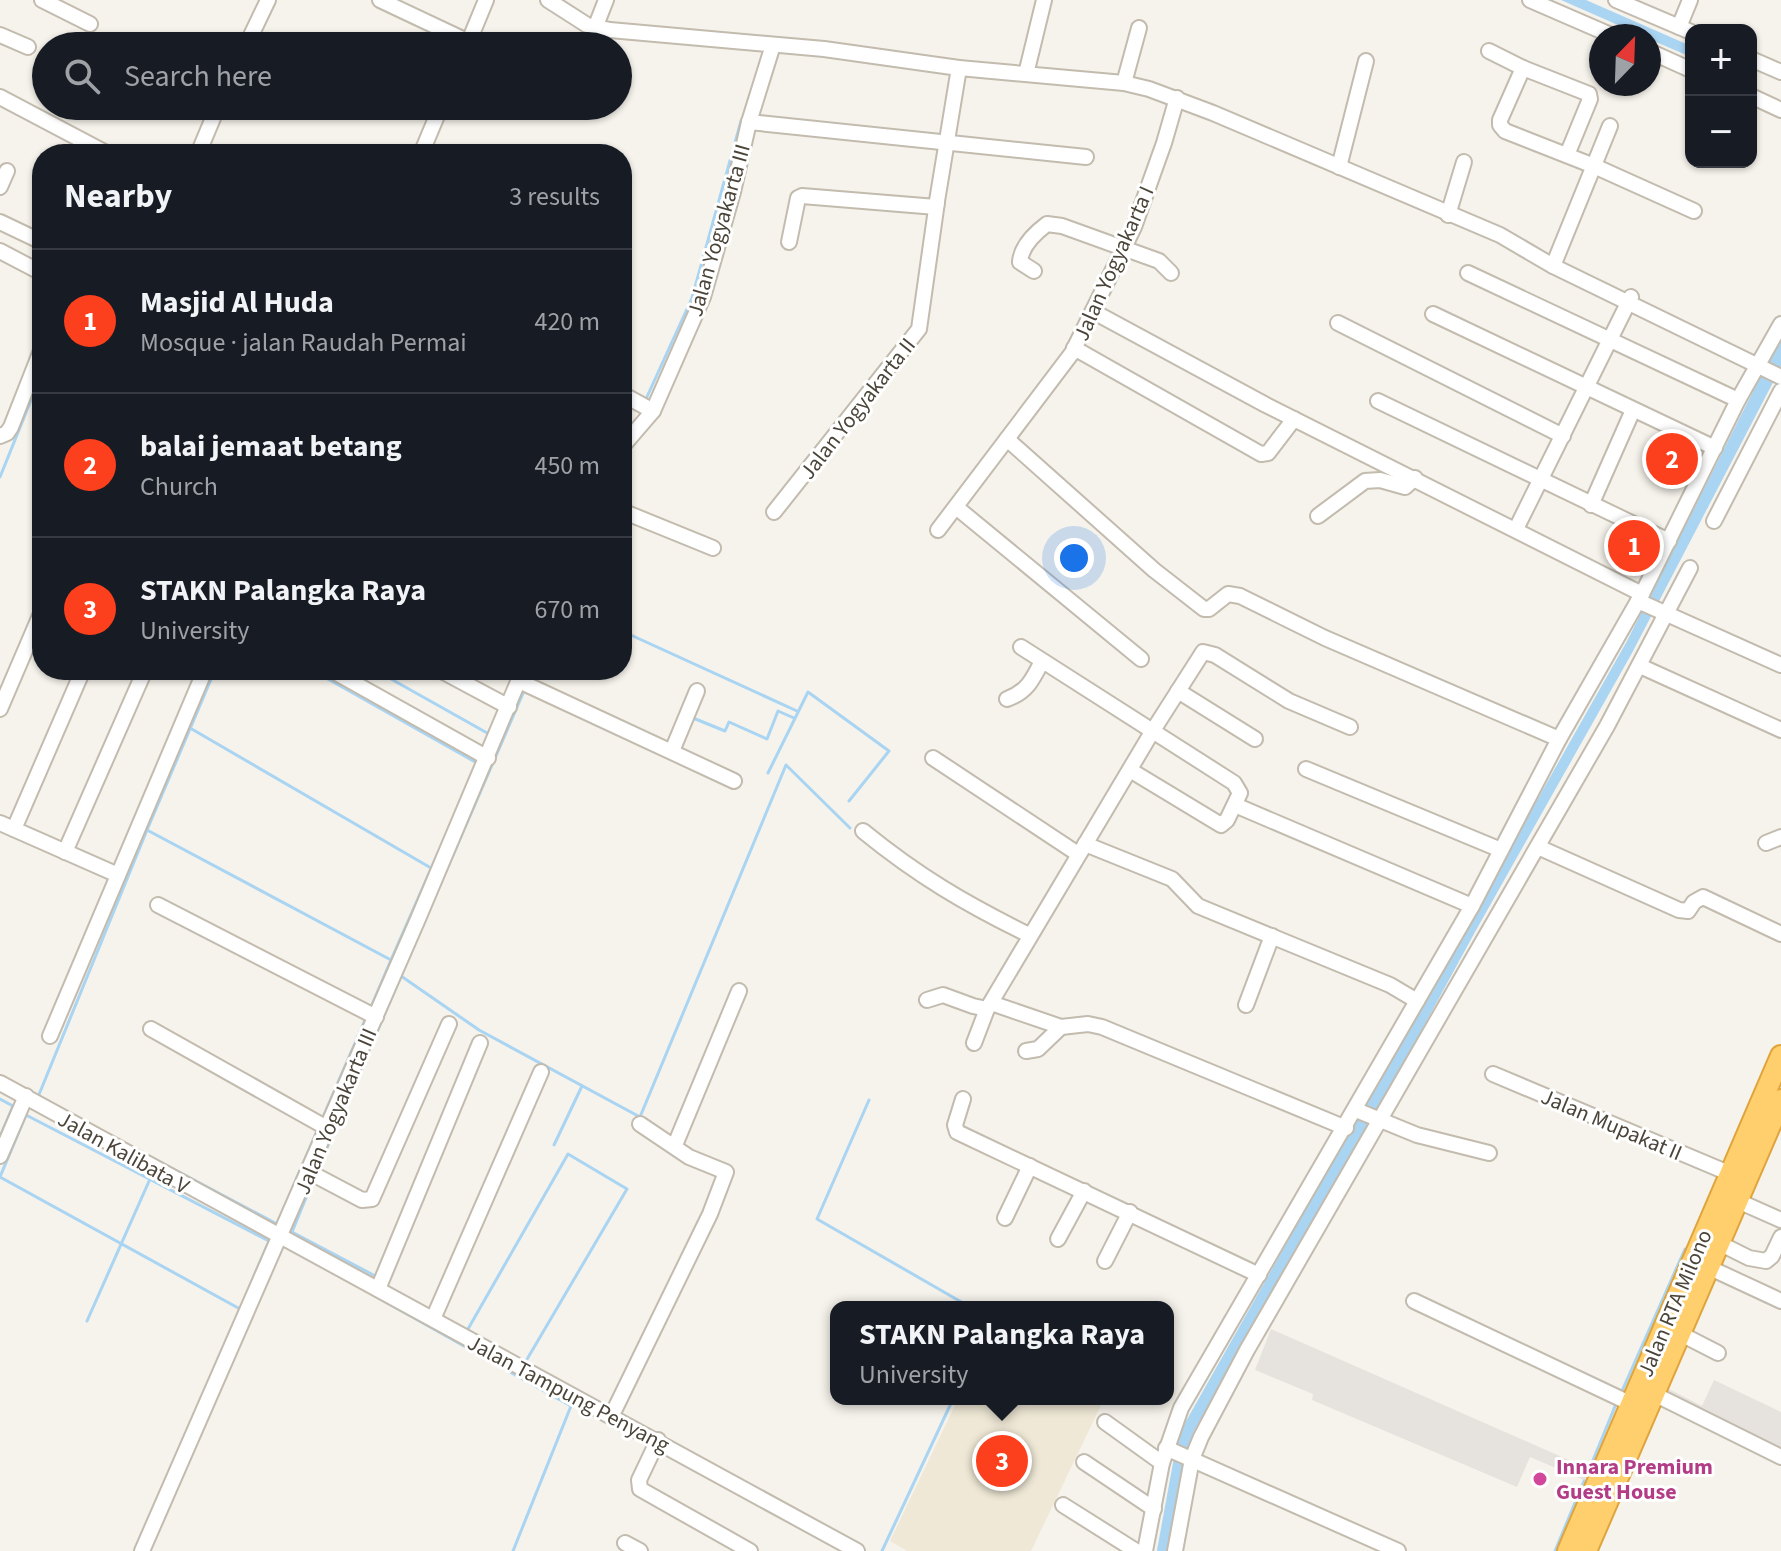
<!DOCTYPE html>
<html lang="en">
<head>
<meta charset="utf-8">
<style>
	body { margin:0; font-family:"Source Sans 3",sans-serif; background:#20242c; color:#f1f3f6 }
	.controls { position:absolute; right:24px; top:24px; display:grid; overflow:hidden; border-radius:16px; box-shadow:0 2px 6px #0004 }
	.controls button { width:72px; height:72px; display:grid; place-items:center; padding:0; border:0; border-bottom:2px solid #363941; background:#171b24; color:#f1f3f6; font:40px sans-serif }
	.compass { position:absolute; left:1589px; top:24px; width:72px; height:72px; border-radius:50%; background:#171b24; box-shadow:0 2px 6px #0004; rotate:23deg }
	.you { position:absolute; left:1074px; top:558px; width:28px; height:28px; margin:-20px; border:6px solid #fff; border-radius:50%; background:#1a73e8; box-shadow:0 0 0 12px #1a73e833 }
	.badge { display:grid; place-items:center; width:52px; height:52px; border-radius:50%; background:#fc3f1d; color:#fff; font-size:26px; font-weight:700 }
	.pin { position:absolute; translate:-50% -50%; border:4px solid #fff; box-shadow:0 2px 8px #0006 }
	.popup { position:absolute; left:830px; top:1301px; width:344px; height:104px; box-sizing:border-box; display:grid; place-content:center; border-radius:16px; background:#171b24; filter:drop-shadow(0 2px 6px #0005); font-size:26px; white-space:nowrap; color:#9ea1a6 }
	.popup b { font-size:30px; color:#f1f3f6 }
	.popup::after { content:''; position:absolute; left:50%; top:100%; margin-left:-16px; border:16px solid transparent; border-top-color:#171b24 }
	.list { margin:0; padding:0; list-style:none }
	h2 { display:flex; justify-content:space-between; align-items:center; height:104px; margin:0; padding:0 32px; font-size:34px }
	h2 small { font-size:26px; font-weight:400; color:#9ea1a6 }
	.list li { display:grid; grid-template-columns:52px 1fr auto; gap:24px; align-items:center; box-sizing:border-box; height:144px; padding:0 32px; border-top:2px solid #363941 }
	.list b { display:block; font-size:30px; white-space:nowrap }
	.list p { margin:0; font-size:26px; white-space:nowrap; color:#9ea1a6 }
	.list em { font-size:26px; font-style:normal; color:#9ea1a6 }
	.icon { flex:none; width:44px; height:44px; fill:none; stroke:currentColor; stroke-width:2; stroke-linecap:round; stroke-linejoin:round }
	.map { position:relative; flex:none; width:1781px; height:1551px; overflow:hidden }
	.search { position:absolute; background:#171b24; box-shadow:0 2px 6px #0004; left:32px; top:32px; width:600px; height:88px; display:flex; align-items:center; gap:20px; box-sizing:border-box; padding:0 28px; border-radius:44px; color:#9ea1a6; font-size:30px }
	.panel { position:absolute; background:#171b24; box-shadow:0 2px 6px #0004; left:32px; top:144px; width:600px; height:536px; border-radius:32px }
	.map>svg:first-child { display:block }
	.industrial { fill:#e6e2dd }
	.education { fill:#efe8d6 }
	.water { fill:#a9d4f2 }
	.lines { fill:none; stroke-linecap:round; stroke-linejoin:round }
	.stream { stroke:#a9d4f2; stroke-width:3 }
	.river { stroke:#a9d4f2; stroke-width:16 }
	.minor-casing { stroke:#c2bbae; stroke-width:18 }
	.highway-casing { stroke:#e0a43c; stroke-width:24 }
	.minor { stroke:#fff; stroke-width:14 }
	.highway { stroke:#ffcf6e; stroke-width:20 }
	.hotel-dot { fill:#d1479c; stroke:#fff; stroke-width:3 }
	.labels { text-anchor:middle; stroke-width:6; stroke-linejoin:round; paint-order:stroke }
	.street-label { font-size:22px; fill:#4b4439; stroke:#fff }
	.hotel-label { font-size:22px; font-weight:bold; fill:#b23c85; stroke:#fff; text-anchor:start }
</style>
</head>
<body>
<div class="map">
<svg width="1781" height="1551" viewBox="0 0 1781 1551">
	<rect width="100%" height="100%" fill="#f6f3ec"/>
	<g class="industrial">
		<polygon points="1271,1329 1596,1472 1591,1483 1530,1457 1517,1487 1312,1400 1313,1394 1255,1370"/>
		<polygon points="1714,1380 1781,1412 1781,1455 1663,1397 1667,1388 1702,1406"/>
	</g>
	<polygon class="education" points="958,1399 1104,1399 1031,1551 907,1551 890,1541"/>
	<g class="water">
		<polygon points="1561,0 1586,0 1691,46 1691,57 1649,39 1649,36 1643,36"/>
		<polygon points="1781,336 1781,367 1632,653 1475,932 1357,1149 1194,1431 1185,1462 1173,1458 1181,1430 1627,641"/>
	</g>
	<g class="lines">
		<g class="stream">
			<polyline points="646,399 692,298 741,121"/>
			<polyline points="622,457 623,455"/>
			<polyline points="0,477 42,373"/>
			<polyline points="622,631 797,711"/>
			<polyline points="312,670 477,763"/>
			<polyline points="375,670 489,734"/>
			<polyline points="530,677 533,670"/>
			<polyline points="693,718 725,731 729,722 767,739 778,711 794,718"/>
			<polyline points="190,728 431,868"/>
			<polyline points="768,773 808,692 889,751 849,801"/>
			<polyline points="147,830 215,670"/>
			<polyline points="434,899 524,691"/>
			<polyline points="391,960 452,821"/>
			<polyline points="401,976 479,1030 640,1117 786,765 850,828"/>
			<polyline points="38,1097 147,830 391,960 371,1007"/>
			<polyline points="0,1099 13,1106 0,1137"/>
			<polyline points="869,1100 817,1219 970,1307"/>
			<polyline points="323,1117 365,1020"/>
			<polyline points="81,1120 277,1224 317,1131"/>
			<polyline points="554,1145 582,1086"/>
			<polyline points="318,1169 416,941"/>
			<polyline points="0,1177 26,1115 269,1241 254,1276"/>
			<polyline points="0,1177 240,1309"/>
			<polyline points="312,1183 292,1232 379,1278"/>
			<polyline points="373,1295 571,1406 513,1551"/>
			<polyline points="87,1321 150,1179"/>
			<polyline points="468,1329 568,1154 627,1189 526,1361"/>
			<polyline points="1622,1391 1685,1249"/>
			<polyline points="1589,1470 1616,1404"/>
			<polyline points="882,1551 953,1399"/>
			<polyline points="1555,1551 1584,1481"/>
		</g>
		<polyline class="river" points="1165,1551 1185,1442"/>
		<defs>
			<g id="minor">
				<polyline points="42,0 90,24"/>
				<polyline points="380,0 469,42"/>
				<polyline points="548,0 587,25 610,30 824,49 959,68 1124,83 1149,89 1213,113 1500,235 1553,266 1781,377"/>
				<polyline points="1530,0 1613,36"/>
				<polyline points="1616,0 1691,32"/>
				<polyline points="1679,27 1690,0"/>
				<polyline points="595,28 606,0"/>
				<polyline points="0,35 28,47"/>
				<polyline points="246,46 268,0"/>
				<polyline points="467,46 486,0"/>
				<polyline points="1489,51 1523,68 1589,94 1590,99 1567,155"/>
				<polyline points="1649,51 1691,70"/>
				<polyline points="1751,59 1781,72"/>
				<polyline points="1523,68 1500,120 1500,125 1505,131 1594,166 1694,211"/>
				<polyline points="1026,74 1044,0"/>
				<polyline points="1124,83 1139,28"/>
				<polyline points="1751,96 1781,110"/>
				<polyline points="0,97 108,154"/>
				<polyline points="749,122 1086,157"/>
				<polyline points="198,154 218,106"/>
				<polyline points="421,154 441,106"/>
				<polyline points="1339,167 1366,61"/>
				<polyline points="0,187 7,171"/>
				<polyline points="1448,215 1464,162"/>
				<polyline points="0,222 42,242"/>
				<polyline points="789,242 798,198 802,196 936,207 959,68"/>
				<polyline points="0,251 42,273"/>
				<polyline points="1553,266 1610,126"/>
				<path d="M1034 271 1020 262C1021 247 1035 233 1047 224L1062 226 1159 261 1171 273"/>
				<polyline points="1468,273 1738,400"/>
				<polyline points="1094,312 1266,405 1642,594"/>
				<polyline points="1433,314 1715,448"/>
				<polyline points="1338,323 1563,436"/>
				<polyline points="1074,348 1261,454 1268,453 1294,419"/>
				<polyline points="622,394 653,411"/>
				<polyline points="1378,401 1669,541"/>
				<polyline points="0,436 7,433 11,427 42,348"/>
				<polyline points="1007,439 1154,570 1204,609 1209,609 1228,594 1240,596 1325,638 1559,739"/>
				<polyline points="622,447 653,411 703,297 733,192 749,122 773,45"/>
				<polyline points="1591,505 1633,410"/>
				<polyline points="956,507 1141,659"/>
				<polyline points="622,511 713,548"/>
				<polyline points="774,512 919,329 937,202"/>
				<polyline points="1318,516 1365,481 1380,480 1405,487 1415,478"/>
				<polyline points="1714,521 1781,391"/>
				<polyline points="1516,529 1631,297"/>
				<polyline points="938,530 1072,353 1134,227 1164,143 1177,98"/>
				<polyline points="1638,601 1781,665"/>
				<polyline points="1021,647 1234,783 1240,793 1227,820 1221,825 1130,770"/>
				<polyline points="1640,666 1781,730"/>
				<polyline points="331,670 488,758"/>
				<polyline points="440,670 509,707"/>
				<polyline points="519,681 734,781"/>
				<polyline points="1178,691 1255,739"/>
				<path d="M1007 699C1027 692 1033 679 1042 661"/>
				<polyline points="0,709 42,611"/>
				<polyline points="672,751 697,691"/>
				<polyline points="933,758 1078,854"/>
				<polyline points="1306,769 1501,850"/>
				<polyline points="1235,805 1472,906"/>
				<polyline points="0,823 118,875"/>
				<polyline points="14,829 83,670"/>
				<path d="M863 831C918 876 966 904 1029 935"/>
				<polyline points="1766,843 1781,837"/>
				<polyline points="1085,844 1172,879 1198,906 1390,985 1417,1001"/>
				<polyline points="1538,847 1679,910 1688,911 1694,902 1703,897 1781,934"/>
				<polyline points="65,852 145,670"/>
				<polyline points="158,905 376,1017"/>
				<polyline points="927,1000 943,995 973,1006 987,1009 1152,732 1203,652 1215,655 1289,701 1350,727"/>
				<polyline points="991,1003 1061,1027 1088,1024 1102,1027 1346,1128"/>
				<polyline points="1246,1005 1272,936"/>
				<polyline points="151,1029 327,1128"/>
				<polyline points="50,1036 205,670"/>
				<polyline points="974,1043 987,1009"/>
				<polyline points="1026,1051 1038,1049 1061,1027"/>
				<polyline points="1493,1074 1731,1174"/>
				<polyline points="0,1083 857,1551"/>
				<polyline points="963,1099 955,1125 957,1132 1259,1275"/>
				<polyline points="1356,1110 1417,1135 1489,1153"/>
				<polyline points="675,1145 739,991"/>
				<polyline points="0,1156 26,1096"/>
				<polyline points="309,1172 362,1200 372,1199 449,1024"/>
				<polyline points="1738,1201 1781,1220"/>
				<polyline points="1005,1218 1030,1166"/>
				<polyline points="1058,1239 1084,1191"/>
				<polyline points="1719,1243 1749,1258 1766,1261 1772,1256 1781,1237"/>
				<polyline points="1105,1261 1130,1212"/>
				<polyline points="1708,1267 1781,1301"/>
				<polyline points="378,1289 480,1043"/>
				<polyline points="1414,1301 1638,1407"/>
				<polyline points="433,1319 541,1072"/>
				<polyline points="1679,1333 1718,1353"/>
				<polyline points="1654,1394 1781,1457"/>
				<polyline points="612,1415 710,1214 726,1172 689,1157 640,1124"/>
				<polyline points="1105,1422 1162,1463"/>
				<polyline points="658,1440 639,1480 640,1489 750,1551"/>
				<polyline points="1166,1448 1398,1551"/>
				<polyline points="1084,1462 1154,1509"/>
				<polyline points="1063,1505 1136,1551"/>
				<polyline points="625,1543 640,1551"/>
				<polyline points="142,1551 418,919 523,670"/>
				<polyline points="1145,1551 1162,1463 1181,1408 1472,906 1559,739 1642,594 1738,400 1781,324"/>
				<polyline points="1175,1551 1192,1459 1201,1437 1247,1350 1607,726 1690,568"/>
			</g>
			<g id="highway">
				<polyline points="1568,1551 1781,1056"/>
				<polyline points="1586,1551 1781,1100"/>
			</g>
		</defs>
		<use href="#minor" class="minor-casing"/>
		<use href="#highway" class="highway-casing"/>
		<use href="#minor" class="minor"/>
		<use href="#highway" class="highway"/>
	</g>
	<circle class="hotel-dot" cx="1540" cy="1479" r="8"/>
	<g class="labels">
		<g class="street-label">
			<text transform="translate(718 230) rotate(-74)" y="8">Jalan Yogyakarta III</text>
			<text transform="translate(1113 263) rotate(-66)" y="8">Jalan Yogyakarta I</text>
			<text transform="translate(857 408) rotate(-52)" y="8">Jalan Yogyakarta II</text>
			<text transform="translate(335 1111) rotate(-67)" y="8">Jalan Yogyakarta III</text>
			<text transform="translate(1612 1124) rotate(23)" y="8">Jalan Mupakat II</text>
			<text transform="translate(124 1152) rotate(29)" y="8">Jalan Kalibata V</text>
			<text transform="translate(1674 1303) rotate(-67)" y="8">Jalan RTA Milono</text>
			<text transform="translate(569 1393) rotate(28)" y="8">Jalan Tampung Penyang</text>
		</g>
		<g class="hotel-label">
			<text x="1556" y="1474">Innara Premium<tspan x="1556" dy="25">Guest House</tspan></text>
		</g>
	</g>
</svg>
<div class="controls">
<button>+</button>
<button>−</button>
</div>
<svg class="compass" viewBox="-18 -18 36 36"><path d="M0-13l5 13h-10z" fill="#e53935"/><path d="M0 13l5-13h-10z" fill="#9ea1a6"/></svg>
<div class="you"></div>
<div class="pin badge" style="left:1634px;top:546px">1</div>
<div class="pin badge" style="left:1672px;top:459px">2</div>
<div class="pin badge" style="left:1002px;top:1461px">3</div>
<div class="popup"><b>STAKN Palangka Raya</b>University</div>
<div class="search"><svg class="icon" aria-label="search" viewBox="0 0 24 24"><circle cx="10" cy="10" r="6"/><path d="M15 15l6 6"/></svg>Search here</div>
<section class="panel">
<h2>Nearby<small>3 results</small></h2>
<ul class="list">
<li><span class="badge">1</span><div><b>Masjid Al Huda</b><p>Mosque · jalan Raudah Permai</p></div><em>420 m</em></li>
<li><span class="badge">2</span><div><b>balai jemaat betang</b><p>Church</p></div><em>450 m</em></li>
<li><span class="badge">3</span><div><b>STAKN Palangka Raya</b><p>University</p></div><em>670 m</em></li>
</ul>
</section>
</div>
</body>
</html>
